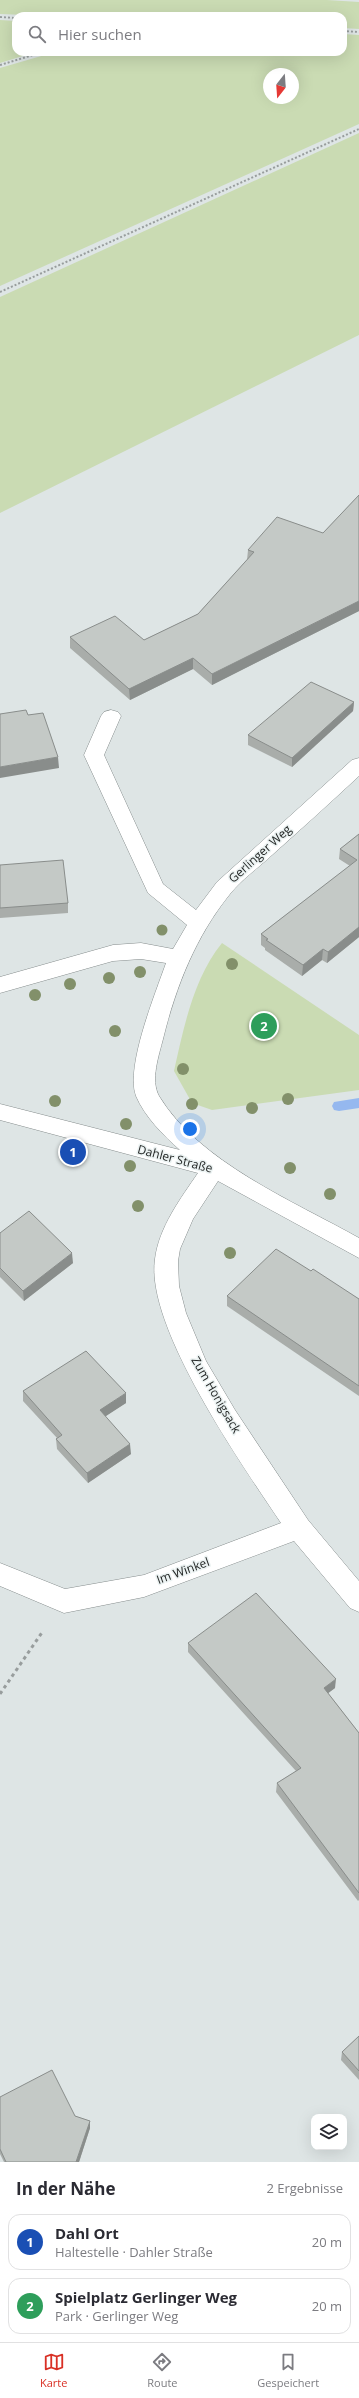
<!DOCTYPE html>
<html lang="de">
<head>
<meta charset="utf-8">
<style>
	body { margin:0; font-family:"Open Sans",sans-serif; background:#f7f7f7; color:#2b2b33 }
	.controls { position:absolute; right:12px; bottom:12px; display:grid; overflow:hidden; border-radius:8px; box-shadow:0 4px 16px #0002 }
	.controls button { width:36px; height:36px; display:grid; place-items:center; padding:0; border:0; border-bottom:1px solid #e1e1e2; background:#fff; color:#2b2b33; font:20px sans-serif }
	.compass { position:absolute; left:263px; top:68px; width:36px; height:36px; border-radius:50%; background:#fff; box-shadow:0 4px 16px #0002; rotate:197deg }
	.you { position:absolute; left:190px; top:1129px; width:14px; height:14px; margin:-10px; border:3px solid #fff; border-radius:50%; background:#1a73e8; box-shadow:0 0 0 6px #1a73e833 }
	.badge { display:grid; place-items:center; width:26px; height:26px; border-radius:50%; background:#d93025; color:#fff; font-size:13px; font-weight:700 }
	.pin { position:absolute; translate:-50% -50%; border:2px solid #fff; box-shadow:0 1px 4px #0006 }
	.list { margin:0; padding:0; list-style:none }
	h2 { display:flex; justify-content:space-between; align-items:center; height:52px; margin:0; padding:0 16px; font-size:17px }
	h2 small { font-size:13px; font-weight:400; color:#7c7c81 }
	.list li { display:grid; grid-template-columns:26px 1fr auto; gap:12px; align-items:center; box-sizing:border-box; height:56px; margin:0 8px 8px; padding:0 8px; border:1px solid #e1e1e2; border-radius:12px }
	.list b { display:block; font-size:15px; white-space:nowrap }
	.list p { margin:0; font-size:13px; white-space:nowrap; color:#7c7c81 }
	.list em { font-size:13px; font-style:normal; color:#7c7c81 }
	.icon { flex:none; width:22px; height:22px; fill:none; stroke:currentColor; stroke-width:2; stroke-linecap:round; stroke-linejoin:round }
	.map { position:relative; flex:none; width:359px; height:2162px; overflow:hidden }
	.search { position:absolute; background:#fff; box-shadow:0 4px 16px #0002; left:12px; right:12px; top:12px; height:44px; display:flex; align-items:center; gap:10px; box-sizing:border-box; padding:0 14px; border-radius:12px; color:#7c7c81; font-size:15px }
	.sheet { height:180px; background:#fff }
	nav { display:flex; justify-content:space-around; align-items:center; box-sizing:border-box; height:56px; border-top:1px solid #e1e1e2; background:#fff; font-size:11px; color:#7c7c81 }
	nav a { display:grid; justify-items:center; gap:2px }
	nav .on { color:#d93025 }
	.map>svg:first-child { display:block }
	.green { fill:#cadbb3; fill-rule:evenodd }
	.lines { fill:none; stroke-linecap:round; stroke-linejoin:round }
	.stream { fill:#95b8ef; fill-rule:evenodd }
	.minor-casing { stroke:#868d8d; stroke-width:1 }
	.path-far1 { stroke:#989d9d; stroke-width:2; stroke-dasharray:2 2; stroke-linecap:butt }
	.path { stroke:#989d9d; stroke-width:3; stroke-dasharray:3.5 3.5; stroke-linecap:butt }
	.minor { fill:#fff; fill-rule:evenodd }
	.tree { fill:#82906a }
	.wall { fill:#a9adaa }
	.shaded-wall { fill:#898d8b }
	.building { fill:#c4c9c6; stroke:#898d8b }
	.labels { text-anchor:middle; stroke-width:3; stroke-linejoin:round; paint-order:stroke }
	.street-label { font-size:12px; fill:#232625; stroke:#ebf2f2 }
</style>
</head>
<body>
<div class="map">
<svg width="359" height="2162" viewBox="0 0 359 2162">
	<rect width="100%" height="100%" fill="#dee5e5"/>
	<g class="green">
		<polygon points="0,0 327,0 359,2 359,29 343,28 343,16 53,16 0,14"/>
		<polygon points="0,20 16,21 16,52 36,52 0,63"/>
		<path d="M343 34 359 35V124L0 286V68L55 52H343ZM269 74H293V98H269Z"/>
		<polygon points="359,133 359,335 0,513 0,297"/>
		<path d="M222 943 359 1035V1090L212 1110 192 1103 174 1071C184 1027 193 979 222 943Z"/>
	</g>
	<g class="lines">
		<polygon class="stream" points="359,1098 359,1108 339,1111 334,1110 332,1106 334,1102"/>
		<defs>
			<path id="minor" d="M111 710 118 712 121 716 104 755 163 884 196 910 217 882 352 760 359 758V776C330 803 300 830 271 856 258 868 241 880 230 894 196 936 176 986 163 1039 159 1055 150 1080 159 1096 199 1162 293 1201 359 1238V1258L218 1181 193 1219 180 1249 178 1261 179 1286 186 1313 206 1361 235 1410 308 1520 359 1581V1612L350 1608 294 1541 144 1597 64 1613 0 1586V1563L65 1589 144 1575 281 1523C243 1466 145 1327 155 1259 159 1227 181 1198 198 1173L0 1120V1104L180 1150C163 1135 145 1117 136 1096 125 1067 156 992 166 963L141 959 113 961 0 993V977L113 945 141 943 173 949 187 925 148 893 84 755 101 716 104 712Z"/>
		</defs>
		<use href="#minor" class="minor-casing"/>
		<g class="path-far1">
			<polyline points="0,17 16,18"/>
			<polyline points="343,31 359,32"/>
			<polyline points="0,65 43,52"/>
			<polyline points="0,292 359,129"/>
		</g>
		<polyline class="path" points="0,1694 43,1631"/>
		<use href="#minor" class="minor"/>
	</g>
	<g class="tree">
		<circle cx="162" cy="930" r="5.5"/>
		<circle cx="232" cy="964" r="6"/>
		<circle cx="140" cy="972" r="6"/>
		<circle cx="109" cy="978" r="6"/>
		<circle cx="70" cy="984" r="6"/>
		<circle cx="35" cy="995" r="6"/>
		<circle cx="115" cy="1031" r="6"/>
		<circle cx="183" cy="1069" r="6"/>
		<circle cx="288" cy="1099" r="6"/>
		<circle cx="55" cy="1101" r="6"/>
		<circle cx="192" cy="1104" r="6"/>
		<circle cx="252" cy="1108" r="6"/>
		<circle cx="126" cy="1124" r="6"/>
		<circle cx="130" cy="1166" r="6"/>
		<circle cx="290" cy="1168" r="6"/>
		<circle cx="330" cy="1194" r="6"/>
		<circle cx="138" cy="1206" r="6"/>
		<circle cx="230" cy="1253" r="6"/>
	</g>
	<g class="wall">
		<polygon points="359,495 359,611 212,685 193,669 130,700 70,648 70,637 144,640 198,614 247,560 248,550 323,533"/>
		<polygon points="354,702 353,711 292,767 248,745 248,735"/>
		<polygon points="359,834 359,937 327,963 322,960 302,976 265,950 265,948 261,945 261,934 350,866 339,859 340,849"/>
		<polygon points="0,865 68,903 68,913 0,918"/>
		<polygon points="0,1233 73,1263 24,1301 0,1277"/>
		<polygon points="311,1271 359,1299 359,1396 227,1306 227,1296"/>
		<polygon points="23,1391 126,1403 105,1416 131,1454 88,1483 57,1449 56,1439 57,1438 23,1401"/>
		<polygon points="188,1643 335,1688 328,1693 359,1733 359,1900 358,1901 276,1792 277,1783 296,1771 188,1652"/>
		<polygon points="359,2036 359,2080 341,2060 342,2052"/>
		<polygon points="0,2097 75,2116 90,2121 90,2128 79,2162 4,2162 0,2154"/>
	</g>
	<g class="shaded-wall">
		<polygon points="359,601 359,611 212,685 212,674"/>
		<polygon points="193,658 193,669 130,700 129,689"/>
		<polygon points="354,702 353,711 292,767 292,758"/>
		<polygon points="58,757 59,768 0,778 0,767"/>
		<polygon points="359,927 359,937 327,963 328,952"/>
		<polygon points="323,949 322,960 302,976 303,965"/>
		<polygon points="72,1253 73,1263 24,1301 23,1291"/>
		<polygon points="126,1393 126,1403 100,1420 100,1410"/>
		<polygon points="130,1444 131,1454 88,1483 87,1473"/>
		<polygon points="336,1679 335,1688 323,1697 324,1688"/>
		<polygon points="90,2121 90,2128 79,2162 76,2162"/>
	</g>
	<g class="building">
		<polygon points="359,495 359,601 212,674 193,658 129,689 70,637 115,616 144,640 198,614 254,552 248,550 277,517 323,533"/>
		<polygon points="311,682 354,702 292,758 248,735"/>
		<polygon points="26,710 28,715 43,713 58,757 0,767 0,714"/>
		<polygon points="359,834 359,927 328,952 323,949 303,965 266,940 268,939 261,934 357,860 340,849"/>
		<polygon points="63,860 68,903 0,908 0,865"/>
		<polygon points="29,1211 72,1253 23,1291 0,1268 0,1233"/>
		<polygon points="276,1249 311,1271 313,1269 359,1299 359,1386 227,1296"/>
		<polygon points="86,1351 126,1393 100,1410 130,1444 87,1473 56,1439 62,1435 23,1391"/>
		<polygon points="256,1593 336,1679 324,1688 359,1733 359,1893 277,1783 301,1768 188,1643"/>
		<polygon points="359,2036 359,2071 342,2052"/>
		<polygon points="52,2070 75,2116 90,2121 76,2162 6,2162 0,2149 0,2097"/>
	</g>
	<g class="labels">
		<g class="street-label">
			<text transform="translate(260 854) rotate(-42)" y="4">Gerlinger Weg</text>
			<text transform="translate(175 1159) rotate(15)" y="4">Dahler Straße</text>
			<text transform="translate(216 1395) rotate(60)" y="4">Zum Honigsack</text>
			<text transform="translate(183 1571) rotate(-20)" y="4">Im Winkel</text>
		</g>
	</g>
</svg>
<div class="controls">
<button><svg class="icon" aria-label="layers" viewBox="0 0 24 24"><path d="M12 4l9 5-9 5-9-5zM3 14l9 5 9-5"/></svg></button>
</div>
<svg class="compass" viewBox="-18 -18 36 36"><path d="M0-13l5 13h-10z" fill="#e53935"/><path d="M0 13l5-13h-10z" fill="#7c7c81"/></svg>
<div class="you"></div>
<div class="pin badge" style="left:73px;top:1152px;background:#1a4fb4">1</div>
<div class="pin badge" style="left:264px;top:1026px;background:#2e9e5b">2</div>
<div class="search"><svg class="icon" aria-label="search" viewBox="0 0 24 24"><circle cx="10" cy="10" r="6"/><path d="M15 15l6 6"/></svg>Hier suchen</div>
</div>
<section class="sheet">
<h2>In der Nähe<small>2 Ergebnisse</small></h2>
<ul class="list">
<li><span class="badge" style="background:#1a4fb4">1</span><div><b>Dahl Ort</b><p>Haltestelle · Dahler Straße</p></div><em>20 m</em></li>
<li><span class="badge" style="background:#2e9e5b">2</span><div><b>Spielplatz Gerlinger Weg</b><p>Park · Gerlinger Weg</p></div><em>20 m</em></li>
</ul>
</section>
<nav>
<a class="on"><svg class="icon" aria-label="map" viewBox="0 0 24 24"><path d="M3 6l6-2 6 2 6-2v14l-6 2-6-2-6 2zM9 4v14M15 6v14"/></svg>Karte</a>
<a><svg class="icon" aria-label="directions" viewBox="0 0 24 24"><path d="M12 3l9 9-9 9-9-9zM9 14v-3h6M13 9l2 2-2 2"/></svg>Route</a>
<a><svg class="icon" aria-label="saved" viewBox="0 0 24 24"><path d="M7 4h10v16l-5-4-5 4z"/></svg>Gespeichert</a>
</nav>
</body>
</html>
